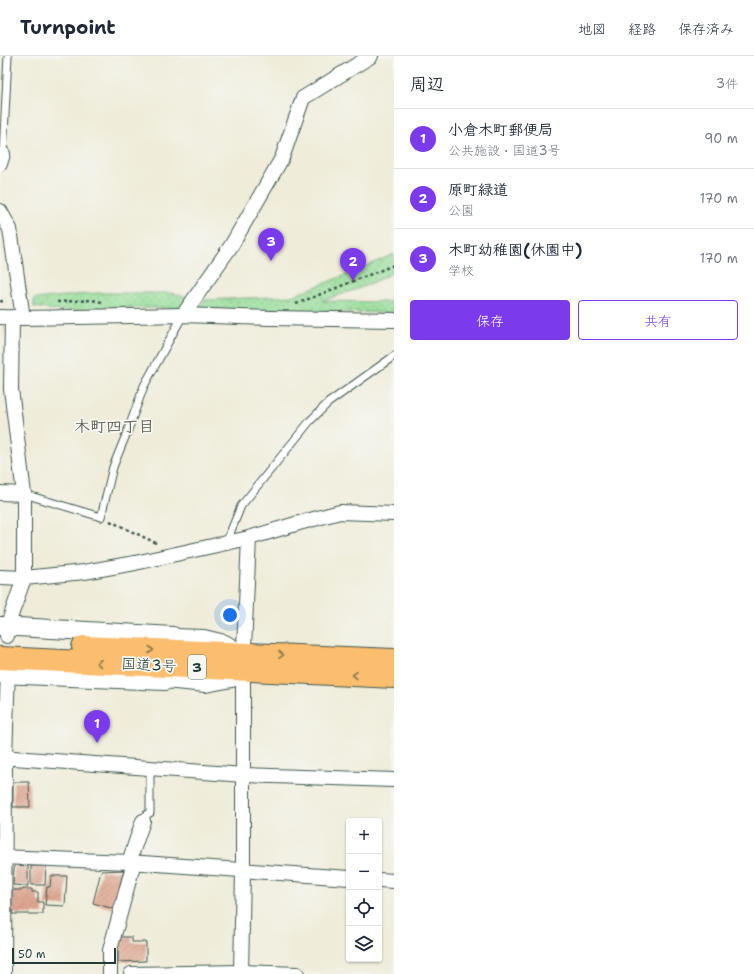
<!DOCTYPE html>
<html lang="ja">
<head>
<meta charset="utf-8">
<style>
	body { margin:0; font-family:"Shantell Sans","Klee One",sans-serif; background:#f6f6f7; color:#1f2937 }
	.controls { position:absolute; right:12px; bottom:12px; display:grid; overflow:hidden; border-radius:4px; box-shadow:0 1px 3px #0004 }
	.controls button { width:36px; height:36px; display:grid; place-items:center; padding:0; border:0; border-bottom:1px solid #e0e1e3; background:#fff; color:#1f2937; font:20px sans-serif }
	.scale { position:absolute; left:12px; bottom:10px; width:104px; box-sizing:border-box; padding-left:4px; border:2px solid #1f3d34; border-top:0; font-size:11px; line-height:14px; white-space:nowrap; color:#1f3d34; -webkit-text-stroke:3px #f6f6f2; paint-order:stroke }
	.you { position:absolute; left:230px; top:559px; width:14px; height:14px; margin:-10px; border:3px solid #fff; border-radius:50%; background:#1a73e8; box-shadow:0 0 0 6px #1a73e833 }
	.badge { display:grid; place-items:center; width:26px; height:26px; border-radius:50%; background:#7c3aed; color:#fff; font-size:13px; font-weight:700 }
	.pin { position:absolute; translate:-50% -33px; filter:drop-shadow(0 1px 2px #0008) }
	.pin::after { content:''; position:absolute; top:21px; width:14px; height:12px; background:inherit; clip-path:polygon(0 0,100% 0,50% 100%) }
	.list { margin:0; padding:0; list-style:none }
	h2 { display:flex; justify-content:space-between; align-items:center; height:52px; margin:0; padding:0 16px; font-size:17px }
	h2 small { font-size:13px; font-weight:400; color:#747a83 }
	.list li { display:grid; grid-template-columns:26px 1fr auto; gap:12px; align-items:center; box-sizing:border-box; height:60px; padding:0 16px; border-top:1px solid #e0e1e3 }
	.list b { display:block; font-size:15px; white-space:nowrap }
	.list p { margin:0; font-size:13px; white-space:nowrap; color:#747a83 }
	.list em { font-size:13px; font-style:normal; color:#747a83 }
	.actions { display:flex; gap:8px; padding:12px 16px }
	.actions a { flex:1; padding:9px 0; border:1px solid #7c3aed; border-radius:4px; text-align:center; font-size:14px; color:#7c3aed }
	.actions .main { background:#7c3aed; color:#fff }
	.icon { flex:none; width:22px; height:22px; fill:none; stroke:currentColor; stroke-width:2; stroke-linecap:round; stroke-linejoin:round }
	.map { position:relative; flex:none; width:394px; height:918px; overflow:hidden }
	header { display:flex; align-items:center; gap:24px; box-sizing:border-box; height:56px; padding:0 20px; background:#fff; border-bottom:1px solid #e0e1e3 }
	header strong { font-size:19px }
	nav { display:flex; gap:22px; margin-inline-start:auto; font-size:14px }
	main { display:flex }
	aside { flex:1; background:#fff }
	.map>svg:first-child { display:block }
	.grass { fill:url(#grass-dots); stroke:#5a8d66 }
	.building { fill:url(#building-hatch) }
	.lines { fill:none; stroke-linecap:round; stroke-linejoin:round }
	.service-casing { stroke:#3e574d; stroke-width:9 }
	.minor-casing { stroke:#3e574d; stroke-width:16 }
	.tertiary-casing { stroke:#3e574d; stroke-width:20 }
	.trunk-casing { stroke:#3e574d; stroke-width:24 }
	.path { stroke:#3e574d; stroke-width:2.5; stroke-dasharray:3 3; stroke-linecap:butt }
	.service { stroke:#fff; stroke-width:7 }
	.minor { stroke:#fff; stroke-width:14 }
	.tertiary { stroke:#fff; stroke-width:18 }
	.trunk { stroke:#fbbd6e; stroke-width:22 }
	.oneway { stroke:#82774e }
	.labels { text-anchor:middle; stroke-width:3.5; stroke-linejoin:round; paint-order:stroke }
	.shield { fill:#f6f6f2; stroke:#60746d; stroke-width:1 }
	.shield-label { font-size:14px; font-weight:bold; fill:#1f3d34 }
	.street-label { font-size:15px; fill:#1f3d34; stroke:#f6f6f2 }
	.neighbourhood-label { font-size:16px; font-weight:bold; fill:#626254; stroke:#f6f6f2 }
</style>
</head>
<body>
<header>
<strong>Turnpoint</strong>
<nav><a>地図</a><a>経路</a><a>保存済み</a></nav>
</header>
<main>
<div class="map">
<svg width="394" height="918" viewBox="0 0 394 918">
	<defs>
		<pattern id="grass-dots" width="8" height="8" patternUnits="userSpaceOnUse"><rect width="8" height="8" fill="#95dd98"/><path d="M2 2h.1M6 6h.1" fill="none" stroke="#79b47d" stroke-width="1.8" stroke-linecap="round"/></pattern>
		<pattern id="building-hatch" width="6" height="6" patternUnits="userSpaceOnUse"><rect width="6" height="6" fill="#dfa690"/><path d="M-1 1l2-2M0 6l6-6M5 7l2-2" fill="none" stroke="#b48876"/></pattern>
	</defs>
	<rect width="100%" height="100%" fill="#f6f6f2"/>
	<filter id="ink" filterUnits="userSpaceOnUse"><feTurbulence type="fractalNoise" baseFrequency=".025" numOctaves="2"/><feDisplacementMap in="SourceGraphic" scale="8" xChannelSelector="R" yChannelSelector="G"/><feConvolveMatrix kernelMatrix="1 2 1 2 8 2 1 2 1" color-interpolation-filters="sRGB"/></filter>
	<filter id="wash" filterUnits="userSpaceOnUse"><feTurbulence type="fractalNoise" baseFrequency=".012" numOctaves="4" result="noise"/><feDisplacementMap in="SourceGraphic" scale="16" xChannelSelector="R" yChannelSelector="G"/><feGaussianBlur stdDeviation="0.9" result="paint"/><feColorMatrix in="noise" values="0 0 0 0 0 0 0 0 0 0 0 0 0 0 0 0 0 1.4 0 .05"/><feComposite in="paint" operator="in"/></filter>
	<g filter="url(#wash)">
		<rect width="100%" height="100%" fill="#efecd9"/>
		<g class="grass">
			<polygon points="394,198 394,216 363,231 322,245 394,246 394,257 200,253 204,244 291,240 346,219"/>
			<polygon points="97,237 170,237 189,241 180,253 161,252 112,252 59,255 34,251 34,243"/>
		</g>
		<g id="blocks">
			<g class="building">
				<polygon points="13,726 29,726 30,751 13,751"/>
				<polygon points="17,809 28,810 28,830 13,829 14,812"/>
				<polygon points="31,810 46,810 45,829 31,829"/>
				<polygon points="124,814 114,853 93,847 101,815"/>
				<polygon points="51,820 67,820 65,850 45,849 47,831 50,831"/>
				<polygon points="23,833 32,833 32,836 38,836 38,846 43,846 43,858 12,858 12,834 23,834"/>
				<polygon points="118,881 132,881 132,886 146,886 146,905 118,906"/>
			</g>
		</g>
	</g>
	<g filter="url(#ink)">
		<use href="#blocks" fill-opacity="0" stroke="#3e574d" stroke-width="1"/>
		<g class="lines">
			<defs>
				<g id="service">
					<polyline points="3,98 8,0"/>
					<polyline points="24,438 101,461 113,411 128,374 144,330 183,259"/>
					<polyline points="226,487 241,450 310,365 328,347 394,300"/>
					<polyline points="143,765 144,766 147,758 150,757 150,712"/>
				</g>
				<g id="minor">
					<polyline points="0,108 3,98"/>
					<polyline points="0,155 10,173 23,262"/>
					<polyline points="183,259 231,190 282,102 303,42 371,0"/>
					<polyline points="0,261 23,262 183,259 271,262 394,264"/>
					<polyline points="0,437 24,438"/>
					<polyline points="0,521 24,522 84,516 135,507 226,487 249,482 299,467 340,456 394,458"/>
					<polyline points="7,580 7,571 24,522 24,438 11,333 12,261"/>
					<polyline points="173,580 204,581 225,586 240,595"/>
					<polyline points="165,625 206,629 232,624 243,614"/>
					<polyline points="0,701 244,719 394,724"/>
					<polyline points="0,801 129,806 349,822"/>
					<polyline points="129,806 143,765"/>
					<polyline points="379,824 394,825"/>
					<polyline points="4,918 5,701 8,613"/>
					<polyline points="110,918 110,894 134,806"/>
					<polyline points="131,918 241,916 297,918"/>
					<polyline points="241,918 243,815 243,614 249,482"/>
				</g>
				<g id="tertiary">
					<polyline points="0,570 173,580"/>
					<polyline points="0,618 165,625"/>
				</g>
				<g id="trunk">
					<polyline points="83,591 394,604"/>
					<polyline points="0,602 394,621"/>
				</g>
			</defs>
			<use href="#service" class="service-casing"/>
			<use href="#minor" class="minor-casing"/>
			<use href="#tertiary" class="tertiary-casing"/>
			<use href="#trunk" class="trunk-casing"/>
			<g class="path">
				<polyline points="0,245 6,246"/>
				<polyline points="57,246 92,244 102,246"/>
				<polyline points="296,248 394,209"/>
				<polyline points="110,465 156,487 158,489"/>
			</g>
			<use href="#service" class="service"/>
			<use href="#minor" class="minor"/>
			<use href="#tertiary" class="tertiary"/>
			<use href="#trunk" class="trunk"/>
		</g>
		<defs><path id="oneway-chevron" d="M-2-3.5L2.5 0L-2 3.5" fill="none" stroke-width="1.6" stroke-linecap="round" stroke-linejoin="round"/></defs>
		<g class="oneway">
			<use href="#oneway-chevron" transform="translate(151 594) rotate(2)"/>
			<use href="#oneway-chevron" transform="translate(281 599) rotate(3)"/>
			<use href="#oneway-chevron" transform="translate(99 607) rotate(-177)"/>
			<use href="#oneway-chevron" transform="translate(355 619) rotate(-178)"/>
		</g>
	</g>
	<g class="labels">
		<rect class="shield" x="188" y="599" width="18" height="24" rx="3"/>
		<g class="shield-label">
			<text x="197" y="616">3</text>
		</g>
		<g class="street-label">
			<text transform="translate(149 609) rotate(3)" y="5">国道3号</text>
		</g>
		<g class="neighbourhood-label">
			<text x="114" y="376">木町四丁目</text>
		</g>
	</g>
</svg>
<div class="controls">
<button>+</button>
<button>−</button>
<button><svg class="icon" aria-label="locate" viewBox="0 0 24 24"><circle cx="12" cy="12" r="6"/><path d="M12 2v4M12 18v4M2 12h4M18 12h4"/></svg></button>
<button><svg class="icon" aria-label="layers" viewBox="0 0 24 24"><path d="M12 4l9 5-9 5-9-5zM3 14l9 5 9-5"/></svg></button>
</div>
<div class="scale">50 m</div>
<div class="you"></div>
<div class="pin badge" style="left:97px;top:687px">1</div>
<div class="pin badge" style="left:353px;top:225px">2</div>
<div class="pin badge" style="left:271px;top:205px">3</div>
</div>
<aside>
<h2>周辺<small>3件</small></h2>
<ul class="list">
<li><span class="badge">1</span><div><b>小倉木町郵便局</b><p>公共施設 · 国道3号</p></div><em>90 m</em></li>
<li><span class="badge">2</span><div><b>原町緑道</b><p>公園</p></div><em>170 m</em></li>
<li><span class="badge">3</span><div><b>木町幼稚園(休園中)</b><p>学校</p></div><em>170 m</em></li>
</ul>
<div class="actions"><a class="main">保存</a><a>共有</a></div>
</aside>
</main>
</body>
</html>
